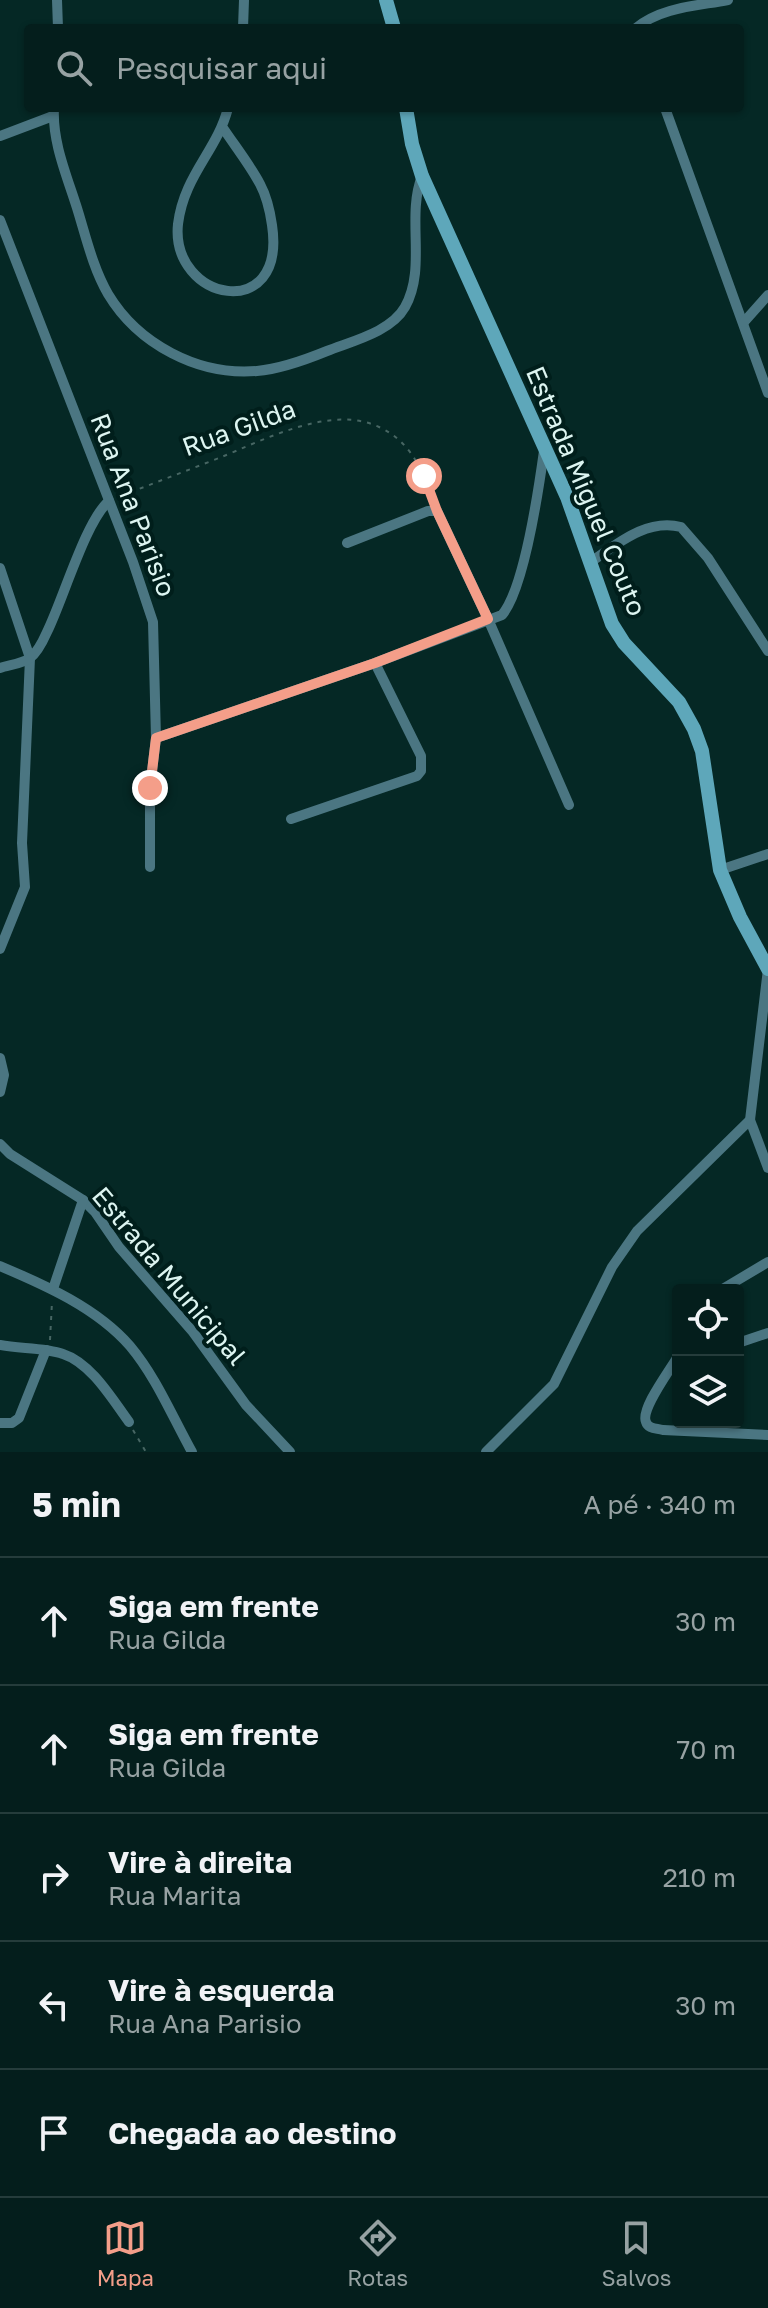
<!DOCTYPE html>
<html lang="pt">
<head>
<meta charset="utf-8">
<style>
	body { margin:0; font-family:"Golos Text",sans-serif; background:#0d2725; color:#f1f3f6 }
	.controls { position:absolute; right:24px; bottom:24px; display:grid; overflow:hidden; border-radius:8px; box-shadow:0 2px 6px #0004 }
	.controls button { width:72px; height:72px; display:grid; place-items:center; padding:0; border:0; border-bottom:2px solid #253c3b; background:#041e1c; color:#f1f3f6; font:40px sans-serif }
	.stop { position:absolute; width:24px; height:24px; margin:-18px; border:6px solid #f49e89; border-radius:50%; background:#fff }
	.stop.end { background:#f49e89; border-color:#fff; box-shadow:0 2px 8px #0008 }
	.list { margin:0; padding:0; list-style:none }
	h2 { display:flex; justify-content:space-between; align-items:center; height:104px; margin:0; padding:0 32px; font-size:34px }
	h2 small { font-size:26px; font-weight:400; color:#97a2a3 }
	.list li { display:grid; grid-template-columns:52px 1fr auto; gap:24px; align-items:center; box-sizing:border-box; height:128px; padding:0 32px; border-top:2px solid #253c3b }
	.list b { display:block; font-size:30px; white-space:nowrap }
	.list p { margin:0; font-size:26px; white-space:nowrap; color:#97a2a3 }
	.list em { font-size:26px; font-style:normal; color:#97a2a3 }
	.icon { flex:none; width:44px; height:44px; fill:none; stroke:currentColor; stroke-width:2; stroke-linecap:round; stroke-linejoin:round }
	.map { position:relative; flex:none; width:768px; height:1452px; overflow:hidden }
	.search { position:absolute; background:#041e1c; box-shadow:0 2px 6px #0004; left:24px; right:24px; top:24px; height:88px; display:flex; align-items:center; gap:20px; box-sizing:border-box; padding:0 28px; border-radius:8px; color:#97a2a3; font-size:30px }
	.sheet { height:744px; background:#041e1c }
	nav { display:flex; justify-content:space-around; align-items:center; box-sizing:border-box; height:112px; border-top:2px solid #253c3b; background:#041e1c; font-size:22px; color:#97a2a3 }
	nav a { display:grid; justify-items:center; gap:4px }
	nav .on { color:#f49e89 }
	.map>svg:first-child { display:block }
	.lines { fill:none; stroke-linecap:round; stroke-linejoin:round }
	.path { stroke:#476663; stroke-width:2; stroke-dasharray:4 6; stroke-linecap:butt }
	.street { stroke:#4b7682; stroke-width:10 }
	.secondary { stroke:#5ea7ba; stroke-width:14 }
	.route { stroke:#f49e89; stroke-width:10 }
	.labels { text-anchor:middle; stroke-width:8; stroke-linejoin:round; paint-order:stroke }
	.street-label { font-size:26px; fill:#ddf5f1; stroke:#001e1b }
</style>
</head>
<body>
<div class="map">
<svg width="768" height="1452" viewBox="0 0 768 1452">
	<rect width="100%" height="100%" fill="#052825"/>
	<g class="lines">
		<g class="path">
			<path d="M121 496C154 483 186 471 219 458 264 440 331 404 379 427 410 441 422 469 433 499"/>
			<polyline points="50,1340 52,1302"/>
			<polyline points="133,1430 146,1452"/>
		</g>
		<g class="street">
			<polyline points="57,0 58,28"/>
			<polyline points="243,28 244,0"/>
			<path d="M636 28C661 7 697 6 728 0"/>
			<path d="M54 108C52 142 67 176 77 208 86 237 93 268 108 294 138 344 198 376 257 371 280 369 305 360 327 351 352 341 391 332 405 307 427 268 406 217 422 176"/>
			<polyline points="665,108 768,393"/>
			<path d="M223 128C235 146 250 165 260 184 267 197 270 211 272 225 287 325 170 301 178 224 184 175 217 151 228 108"/>
			<polyline points="0,136 53,116"/>
			<polyline points="0,220 133,562 153,622 156,738 150,788 150,867"/>
			<polyline points="744,322 768,295"/>
			<polyline points="347,543 428,511 437,511 488,619 569,805"/>
			<path d="M589 563C616 545 646 518 681 527L708 558 768 651"/>
			<polyline points="0,568 30,658 22,843 25,887 0,949"/>
			<path d="M0 668C9 665 22 664 30 658 38 652 43 641 47 632 63 600 86 520 109 501"/>
			<path d="M156 738 375 663 502 615C524 589 539 487 544 451"/>
			<polyline points="291,819 417,776 421,771 421,756 375,663"/>
			<polyline points="720,870 768,854"/>
			<polyline points="0,1058 4,1075 0,1092"/>
			<polyline points="750,1120 768,1168"/>
			<polyline points="0,1144 10,1154 83,1200 95,1212 119,1247 193,1332 246,1405 290,1452"/>
			<path d="M0 1266C45 1285 97 1308 130 1346 156 1377 172 1416 192 1452"/>
			<polyline points="53,1289 83,1200"/>
			<polyline points="721,1290 768,1262"/>
			<polyline points="738,1343 768,1333"/>
			<path d="M0 1345C20 1349 44 1347 63 1354 91 1363 112 1399 129 1422"/>
			<path d="M678 1356C671 1369 640 1409 646 1422 648 1429 656 1428 663 1430L768 1435"/>
			<polyline points="0,1423 12,1423 19,1418 46,1350"/>
			<polyline points="486,1452 554,1384 612,1267 637,1231 750,1120 768,969"/>
		</g>
		<g class="secondary">
			<polyline points="386,0 394,28"/>
			<polyline points="406,108 412,144 422,176 567,497 612,624 624,643 679,702 694,729 702,751 720,870 740,917 768,969"/>
		</g>
	</g>
	<g class="lines">
		<polyline class="route" points="150,788 156,738 375,663 488,619 437,511 424,476"/>
	</g>
	<g class="labels">
		<g class="street-label">
			<text transform="translate(239 428) rotate(-20)" y="9">Rua Gilda</text>
			<text transform="translate(586 491) rotate(67)" y="9">Estrada Miguel Couto</text>
			<text transform="translate(133 505) rotate(69)" y="9">Rua Ana Parisio</text>
			<text transform="translate(169 1276) rotate(50)" y="9">Estrada Municipal</text>
		</g>
	</g>
</svg>
<div class="controls">
<button><svg class="icon" aria-label="locate" viewBox="0 0 24 24"><circle cx="12" cy="12" r="6"/><path d="M12 2v4M12 18v4M2 12h4M18 12h4"/></svg></button>
<button><svg class="icon" aria-label="layers" viewBox="0 0 24 24"><path d="M12 4l9 5-9 5-9-5zM3 14l9 5 9-5"/></svg></button>
</div>
<div class="stop" style="left:424px;top:476px"></div>
<div class="stop end" style="left:150px;top:788px"></div>
<div class="search"><svg class="icon" aria-label="search" viewBox="0 0 24 24"><circle cx="10" cy="10" r="6"/><path d="M15 15l6 6"/></svg>Pesquisar aqui</div>
</div>
<section class="sheet">
<h2>5 min<small>A pé · 340 m</small></h2>
<ul class="list">
<li><svg class="icon" aria-label="ahead" viewBox="0 0 24 24"><path d="M12 20V5M6 11l6-6 6 6"/></svg><div><b>Siga em frente</b><p>Rua Gilda</p></div><em>30 m</em></li>
<li><svg class="icon" aria-label="ahead" viewBox="0 0 24 24"><path d="M12 20V5M6 11l6-6 6 6"/></svg><div><b>Siga em frente</b><p>Rua Gilda</p></div><em>70 m</em></li>
<li><svg class="icon" aria-label="right" viewBox="0 0 24 24"><path d="M7 20v-9h11M14 6l5 5-5 5"/></svg><div><b>Vire à direita</b><p>Rua Marita</p></div><em>210 m</em></li>
<li><svg class="icon" aria-label="left" viewBox="0 0 24 24"><path d="M17 20v-9H6M10 6l-5 5 5 5"/></svg><div><b>Vire à esquerda</b><p>Rua Ana Parisio</p></div><em>30 m</em></li>
<li><svg class="icon" aria-label="arrive" viewBox="0 0 24 24"><path d="M6 21V4h12l-3 4 3 4H6"/></svg><div><b>Chegada ao destino</b></div></li>
</ul>
</section>
<nav>
<a class="on"><svg class="icon" aria-label="map" viewBox="0 0 24 24"><path d="M3 6l6-2 6 2 6-2v14l-6 2-6-2-6 2zM9 4v14M15 6v14"/></svg>Mapa</a>
<a><svg class="icon" aria-label="directions" viewBox="0 0 24 24"><path d="M12 3l9 9-9 9-9-9zM9 14v-3h6M13 9l2 2-2 2"/></svg>Rotas</a>
<a><svg class="icon" aria-label="saved" viewBox="0 0 24 24"><path d="M7 4h10v16l-5-4-5 4z"/></svg>Salvos</a>
</nav>
</body>
</html>
